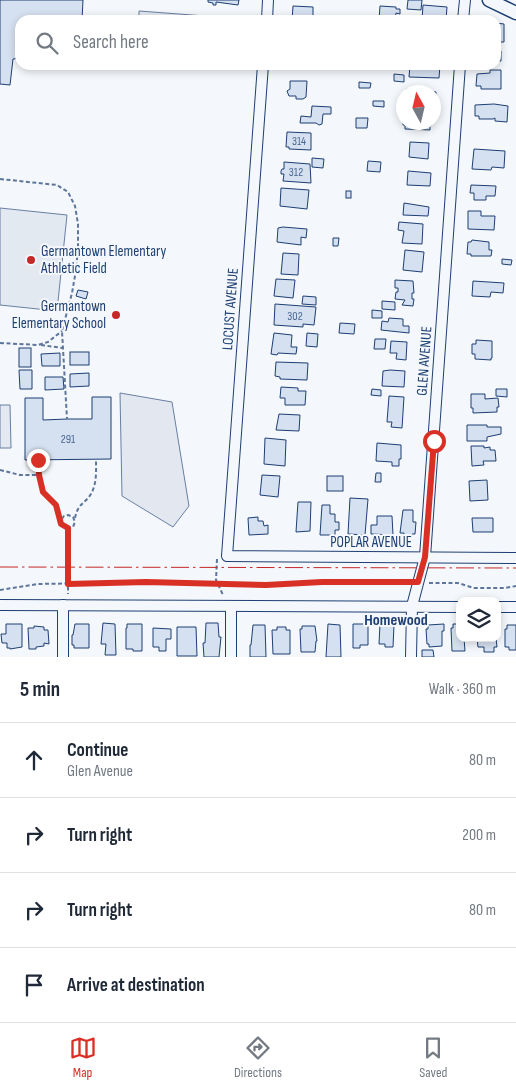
<!DOCTYPE html>
<html lang="en">
<head>
<meta charset="utf-8">
<style>
	body { margin:0; font-family:"Sofia Sans Condensed",sans-serif; background:#f2f2f3; color:#1f2937 }
	.controls { position:absolute; right:15px; bottom:15px; display:grid; overflow:hidden; border-radius:10px; box-shadow:0 2px 8px #0003 }
	.controls button { width:45px; height:45px; display:grid; place-items:center; padding:0; border:0; border-bottom:1px solid #e0e1e3; background:#fff; color:#1f2937; font:25px sans-serif }
	.compass { position:absolute; left:396px; top:85px; width:45px; height:45px; border-radius:50%; background:#fff; box-shadow:0 2px 8px #0003; rotate:352deg }
	.stop { position:absolute; width:15px; height:15px; margin:-11px; border:4px solid #d93025; border-radius:50%; background:#fff }
	.stop.end { background:#d93025; border-color:#fff; box-shadow:0 1px 5px #0008 }
	.list { margin:0; padding:0; list-style:none }
	h2 { display:flex; justify-content:space-between; align-items:center; height:65px; margin:0; padding:0 20px; font-size:21px }
	h2 small { font-size:16px; font-weight:400; color:#747a83 }
	.list li { display:grid; grid-template-columns:32px 1fr auto; gap:15px; align-items:center; box-sizing:border-box; height:75px; padding:0 20px; border-top:1px solid #e0e1e3 }
	.list b { display:block; font-size:19px; white-space:nowrap }
	.list p { margin:0; font-size:16px; white-space:nowrap; color:#747a83 }
	.list em { font-size:16px; font-style:normal; color:#747a83 }
	.icon { flex:none; width:28px; height:28px; fill:none; stroke:currentColor; stroke-width:2; stroke-linecap:round; stroke-linejoin:round }
	.map { position:relative; flex:none; width:516px; height:657px; overflow:hidden }
	.search { position:absolute; background:#fff; box-shadow:0 2px 8px #0003; left:15px; right:15px; top:15px; height:55px; display:flex; align-items:center; gap:12px; box-sizing:border-box; padding:0 18px; border-radius:15px; color:#747a83; font-size:19px }
	.sheet { height:365px; background:#fff }
	nav { display:flex; justify-content:space-around; align-items:center; box-sizing:border-box; height:70px; border-top:1px solid #e0e1e3; background:#fff; font-size:14px; color:#747a83 }
	nav a { display:grid; justify-items:center; gap:2px }
	nav .on { color:#d93025 }
	.map>svg:first-child { display:block }
	.green { fill:#e3e9f0; stroke:#687fa3 }
	.parking { fill:#e3e8f0; stroke:#687fa3 }
	.building { fill:#d5e0f0; stroke:#1d3f73 }
	.lines { fill:none; stroke-linecap:round; stroke-linejoin:round }
	.minor-casing { stroke:#1d3f73; stroke-width:12 }
	.tertiary-casing { stroke:#1d3f73; stroke-width:15 }
	.path { stroke:#5e769c; stroke-width:2; stroke-dasharray:4 2.5; stroke-linecap:butt }
	.minor { stroke:#f4f7fb; stroke-width:10 }
	.tertiary { stroke:#f4f7fb; stroke-width:12 }
	.power { stroke:#c62828; stroke-width:1; stroke-dasharray:18 4 2.5 4; stroke-linecap:butt }
	.route { stroke:#d93025; stroke-width:6 }
	.poi-dot { fill:#c62828; stroke:#f4f7fb; stroke-width:2 }
	.labels { text-anchor:middle; stroke-width:4; stroke-linejoin:round; paint-order:stroke }
	.number-label { font-size:12px; fill:#4b6792 }
	.poi-label { font-size:15px; fill:#1d3f73; stroke:#f4f7fb; text-anchor:start }
	.street-label { font-size:15px; fill:#1d3f73; stroke:#f4f7fb }
	.neighbourhood-label { font-size:16px; font-weight:bold; fill:#1d3f73; stroke:#f4f7fb }
</style>
</head>
<body>
<div class="map">
<svg width="516" height="657" viewBox="0 0 516 657">
	<rect width="100%" height="100%" fill="#f4f7fb"/>
	<g class="green">
		<polygon points="0,208 67,215 57,311 0,305"/>
		<polygon points="0,405 10,405 11,448 0,448"/>
	</g>
	<g class="parking">
		<polygon points="139,11 245,19 245,20 139,20"/>
		<polygon points="120,393 172,402 189,506 173,527 122,496"/>
	</g>
	<g class="building">
		<polygon points="0,0 83,0 82,20 20,20 20,58 13,59 10,85 0,84"/>
		<polygon points="208,0 239,0 238,5 216,2 216,5 213,5 213,3 208,2"/>
		<polygon points="408,0 422,0 421,10 407,9"/>
		<polygon points="423,5 447,7 446,20 422,20"/>
		<polygon points="293,6 313,7 313,20 292,20"/>
		<polygon points="380,6 396,7 396,9 400,9 400,14 396,13 395,20 379,20"/>
		<polygon points="496,23 504,24 504,42 496,42"/>
		<polygon points="496,46 498,46 498,51 501,51 501,61 497,61 497,62"/>
		<polygon points="291,65 308,65 308,69 291,67"/>
		<polygon points="410,65 440,65 439,78 409,77"/>
		<polygon points="490,70 501,70 501,89 481,89 481,86 476,86 477,74 490,73"/>
		<polygon points="394,74 404,75 404,82 394,81"/>
		<polygon points="290,81 307,81 306,97 303,99 296,99 296,96 289,96 287,91 290,89"/>
		<polygon points="359,82 371,83 370,88 359,88"/>
		<polygon points="406,89 436,92 435,107 434,107 434,92 406,92"/>
		<polygon points="373,101 384,101 384,107 373,106"/>
		<polygon points="494,104 508,106 507,122 495,121 495,118 493,119 479,119 479,116 475,116 475,105"/>
		<polygon points="312,106 331,107 331,114 323,114 322,124 319,125 316,123 300,123 301,116 311,117"/>
		<polygon points="356,118 368,118 367,128 356,128"/>
		<polygon points="403,120 404,122 432,122 432,125 430,126 430,130 405,129 405,125 403,125"/>
		<polygon points="287,132 311,133 311,150 289,149 289,147 286,147"/>
		<polygon points="410,142 429,143 428,159 409,157"/>
		<polygon points="474,149 505,151 504,168 492,167 491,170 472,169"/>
		<polygon points="312,158 324,159 323,168 312,167"/>
		<polygon points="368,161 381,162 380,172 367,171"/>
		<polygon points="284,162 310,164 311,183 283,181 284,174 281,174 281,171 282,169 284,169"/>
		<polygon points="408,171 431,173 430,186 407,185"/>
		<polygon points="471,185 496,186 495,196 486,196 486,200 474,200 474,193 470,193"/>
		<polygon points="281,188 309,190 307,209 280,206"/>
		<rect x="346" y="191" width="5" height="7"/>
		<polygon points="404,203 429,207 428,216 403,215"/>
		<polygon points="468,211 481,211 481,216 495,216 494,230 468,229"/>
		<polygon points="399,222 423,224 422,244 402,243 404,231 398,230"/>
		<polygon points="283,227 307,229 306,238 301,237 301,245 277,242 278,228"/>
		<polygon points="333,238 339,238 338,246 333,246"/>
		<polygon points="472,240 489,242 489,250 492,250 491,256 471,256 471,254 467,254 468,242 471,242"/>
		<polygon points="405,250 424,252 422,272 403,270"/>
		<polygon points="283,253 299,254 298,275 281,274"/>
		<polygon points="502,259 512,260 511,265 502,264"/>
		<polygon points="276,279 295,280 293,298 274,296"/>
		<polygon points="395,280 413,281 414,293 412,293 412,299 414,299 413,306 402,305 405,300 395,299 396,292 398,292 398,288 395,288"/>
		<polygon points="473,281 504,283 503,293 491,292 490,297 472,296"/>
		<polygon points="78,290 88,292 86,299 76,296"/>
		<polygon points="303,296 316,297 316,305 302,304"/>
		<polygon points="382,301 395,302 395,310 382,309"/>
		<polygon points="275,304 316,307 314,325 303,324 303,327 274,325"/>
		<polygon points="372,310 382,311 382,318 372,318"/>
		<polygon points="389,318 403,319 403,326 409,326 409,333 381,330 382,321 388,322"/>
		<polygon points="340,323 355,324 354,334 339,333"/>
		<polygon points="274,333 292,335 291,347 297,347 296,354 278,353 277,355 271,354"/>
		<polygon points="307,333 318,334 317,347 306,346"/>
		<polygon points="375,339 386,339 385,349 374,349"/>
		<polygon points="476,340 492,341 492,358 491,358 491,360 475,359 475,354 472,354 472,344 476,344"/>
		<polygon points="391,341 407,342 406,360 396,359 397,353 390,353"/>
		<rect x="19" y="348" width="12" height="19"/>
		<rect x="70" y="352" width="19" height="13"/>
		<polygon points="60,353 60,366 42,366 41,354"/>
		<polygon points="276,362 308,363 307,380 280,379 280,377 275,376"/>
		<polygon points="19,370 32,370 32,389 20,389"/>
		<polygon points="390,370 405,371 404,387 382,386 383,371"/>
		<polygon points="89,373 89,386 70,387 70,374"/>
		<polygon points="45,377 63,377 64,389 45,390"/>
		<polygon points="281,387 298,388 298,391 306,391 305,405 285,405 285,398 280,398"/>
		<polygon points="372,389 381,390 381,396 371,395"/>
		<polygon points="496,389 507,389 507,397 496,396"/>
		<polygon points="471,394 485,394 485,399 498,398 499,407 497,407 497,412 473,413 473,408 471,408"/>
		<polygon points="389,396 404,397 402,428 391,427 392,422 387,422"/>
		<polygon points="92,397 111,397 111,459 25,460 25,398 43,398 43,420 67,419 92,419"/>
		<polygon points="279,414 300,415 299,431 276,430"/>
		<polygon points="467,425 487,425 487,427 501,427 501,434 487,437 487,441 467,441"/>
		<polygon points="265,438 286,440 285,466 264,464"/>
		<polygon points="377,443 401,445 401,459 399,459 399,466 392,466 392,462 376,461"/>
		<polygon points="471,446 484,446 484,448 490,447 490,450 495,450 496,461 483,461 484,465 472,466"/>
		<polygon points="376,473 381,473 381,482 375,482"/>
		<polygon points="262,475 280,476 278,497 260,495"/>
		<rect x="327" y="476" width="16" height="15"/>
		<polygon points="487,480 488,500 470,501 469,481"/>
		<polygon points="350,498 368,499 365,535 348,534"/>
		<polygon points="298,502 311,502 310,531 296,532"/>
		<polygon points="322,505 330,505 330,514 335,514 335,522 339,522 339,530 335,530 335,535 320,535"/>
		<polygon points="403,510 413,510 413,522 416,522 415,534 412,534 412,536 404,536 404,533 400,533"/>
		<polygon points="377,516 392,516 393,535 371,534 371,525 377,525"/>
		<polygon points="258,517 258,521 263,521 264,526 268,525 268,534 249,535 248,518"/>
		<polygon points="472,518 493,518 493,532 473,532"/>
		<polygon points="103,623 115,624 116,655 105,655 106,644 101,644"/>
		<polygon points="206,623 218,623 219,637 221,637 219,657 204,657 203,643 205,643"/>
		<polygon points="6,624 22,624 22,647 10,649 10,648 7,648 7,643 2,643 1,634 6,634"/>
		<polygon points="75,624 89,624 89,648 74,648 74,645 72,645 72,635 73,635"/>
		<polygon points="127,624 142,624 142,651 133,651 133,649 126,649 126,628 127,628"/>
		<polygon points="328,624 340,625 341,657 326,657"/>
		<polygon points="353,624 368,624 368,645 360,645 360,648 353,648"/>
		<polygon points="380,624 394,625 393,647 385,647 385,644 379,644"/>
		<polygon points="444,624 444,631 442,631 442,646 429,647 429,644 427,644 426,629 428,629 428,625"/>
		<polygon points="453,624 460,624 460,638 464,638 465,651 452,651 451,628 453,628"/>
		<polygon points="253,625 265,625 266,657 250,657 250,645 251,645"/>
		<polygon points="507,625 516,625 516,650 509,650 509,647 505,647 505,629 507,629"/>
		<polygon points="34,626 44,627 44,630 48,630 49,644 44,643 44,646 36,647 36,649 29,649 28,628 34,628"/>
		<polygon points="302,626 315,626 317,641 316,641 315,652 301,652 300,629 302,629"/>
		<polygon points="177,627 196,627 197,656 177,656"/>
		<polygon points="277,627 286,627 286,630 290,630 290,654 273,654 272,630 277,630"/>
		<polygon points="153,628 171,629 171,639 166,639 166,651 159,651 159,647 153,647"/>
		<polygon points="477,638 496,638 497,647 494,647 494,652 484,652 484,647 478,647"/>
		<polygon points="422,650 433,650 434,657 422,657"/>
	</g>
	<g class="lines">
		<defs>
			<g id="minor">
				<polyline points="267,20 268,0"/>
				<polyline points="463,20 465,0"/>
				<polyline points="263,65 227,556 516,558"/>
				<polyline points="0,605 460,607"/>
				<polyline points="63,605 63,657"/>
				<polyline points="231,606 231,657"/>
				<polyline points="497,607 516,607"/>
				<polyline points="411,657 412,606 425,557 460,65"/>
			</g>
			<polyline id="tertiary" points="489,0 516,13"/>
		</defs>
		<use href="#minor" class="minor-casing"/>
		<use href="#tertiary" class="tertiary-casing"/>
		<g class="path">
			<polyline points="0,179 57,185 68,192 75,206 78,224 78,247 76,270 72,293 62,331 67,419"/>
			<polyline points="0,343 38,345 48,342 62,331"/>
			<polyline points="41,345 63,348"/>
			<polyline points="38,460 39,475 43,492 56,505 62,526 69,528 73,527 75,522 73,517 68,515 64,516 61,520"/>
			<polyline points="0,470 20,475 39,475"/>
			<path d="M75 518C78 502 87 503 92 492 97 482 96 469 96 459"/>
			<polyline points="68,528 68,594"/>
			<polyline points="217,559 216,580 223,595"/>
			<polyline points="429,583 458,583 474,588 505,588 516,586"/>
			<polyline points="0,590 38,584 146,582 266,585 321,581 407,582"/>
		</g>
		<use href="#minor" class="minor"/>
		<use href="#tertiary" class="tertiary"/>
		<polyline class="power" points="0,567 516,568"/>
	</g>
	<g class="lines">
		<polyline class="route" points="38,460 39,475 43,492 56,505 61,524 68,528 68,584 146,582 266,585 322,582 418,582 425,557 434,441"/>
	</g>
	<g class="poi-dot">
		<circle cx="31" cy="260" r="5"/>
		<circle cx="116" cy="315" r="5"/>
	</g>
	<g class="labels">
		<g class="number-label">
			<text x="299" y="145">314</text>
			<text x="296" y="176">312</text>
			<text x="295" y="320">302</text>
			<text x="68" y="443">291</text>
		</g>
		<g class="poi-label">
			<text x="41" y="256">Germantown Elementary<tspan x="41" dy="17">Athletic Field</tspan></text>
			<text x="106" y="311" text-anchor="end">Germantown<tspan x="106" dy="17">Elementary School</tspan></text>
		</g>
		<g class="street-label">
			<text transform="translate(230 309) rotate(-86)" y="5">LOCUST AVENUE</text>
			<text transform="translate(424 361) rotate(-86)" y="5">GLEN AVENUE</text>
			<text x="371" y="547">POPLAR AVENUE</text>
		</g>
		<g class="neighbourhood-label">
			<text x="396" y="625">Homewood</text>
		</g>
	</g>
</svg>
<div class="controls">
<button><svg class="icon" aria-label="layers" viewBox="0 0 24 24"><path d="M12 4l9 5-9 5-9-5zM3 14l9 5 9-5"/></svg></button>
</div>
<svg class="compass" viewBox="-18 -18 36 36"><path d="M0-13l5 13h-10z" fill="#e53935"/><path d="M0 13l5-13h-10z" fill="#747a83"/></svg>
<div class="stop" style="left:434px;top:441px"></div>
<div class="stop end" style="left:38px;top:460px"></div>
<div class="search"><svg class="icon" aria-label="search" viewBox="0 0 24 24"><circle cx="10" cy="10" r="6"/><path d="M15 15l6 6"/></svg>Search here</div>
</div>
<section class="sheet">
<h2>5 min<small>Walk · 360 m</small></h2>
<ul class="list">
<li><svg class="icon" aria-label="ahead" viewBox="0 0 24 24"><path d="M12 20V5M6 11l6-6 6 6"/></svg><div><b>Continue</b><p>Glen Avenue</p></div><em>80 m</em></li>
<li><svg class="icon" aria-label="right" viewBox="0 0 24 24"><path d="M7 20v-9h11M14 6l5 5-5 5"/></svg><div><b>Turn right</b></div><em>200 m</em></li>
<li><svg class="icon" aria-label="right" viewBox="0 0 24 24"><path d="M7 20v-9h11M14 6l5 5-5 5"/></svg><div><b>Turn right</b></div><em>80 m</em></li>
<li><svg class="icon" aria-label="arrive" viewBox="0 0 24 24"><path d="M6 21V4h12l-3 4 3 4H6"/></svg><div><b>Arrive at destination</b></div></li>
</ul>
</section>
<nav>
<a class="on"><svg class="icon" aria-label="map" viewBox="0 0 24 24"><path d="M3 6l6-2 6 2 6-2v14l-6 2-6-2-6 2zM9 4v14M15 6v14"/></svg>Map</a>
<a><svg class="icon" aria-label="directions" viewBox="0 0 24 24"><path d="M12 3l9 9-9 9-9-9zM9 14v-3h6M13 9l2 2-2 2"/></svg>Directions</a>
<a><svg class="icon" aria-label="saved" viewBox="0 0 24 24"><path d="M7 4h10v16l-5-4-5 4z"/></svg>Saved</a>
</nav>
</body>
</html>
